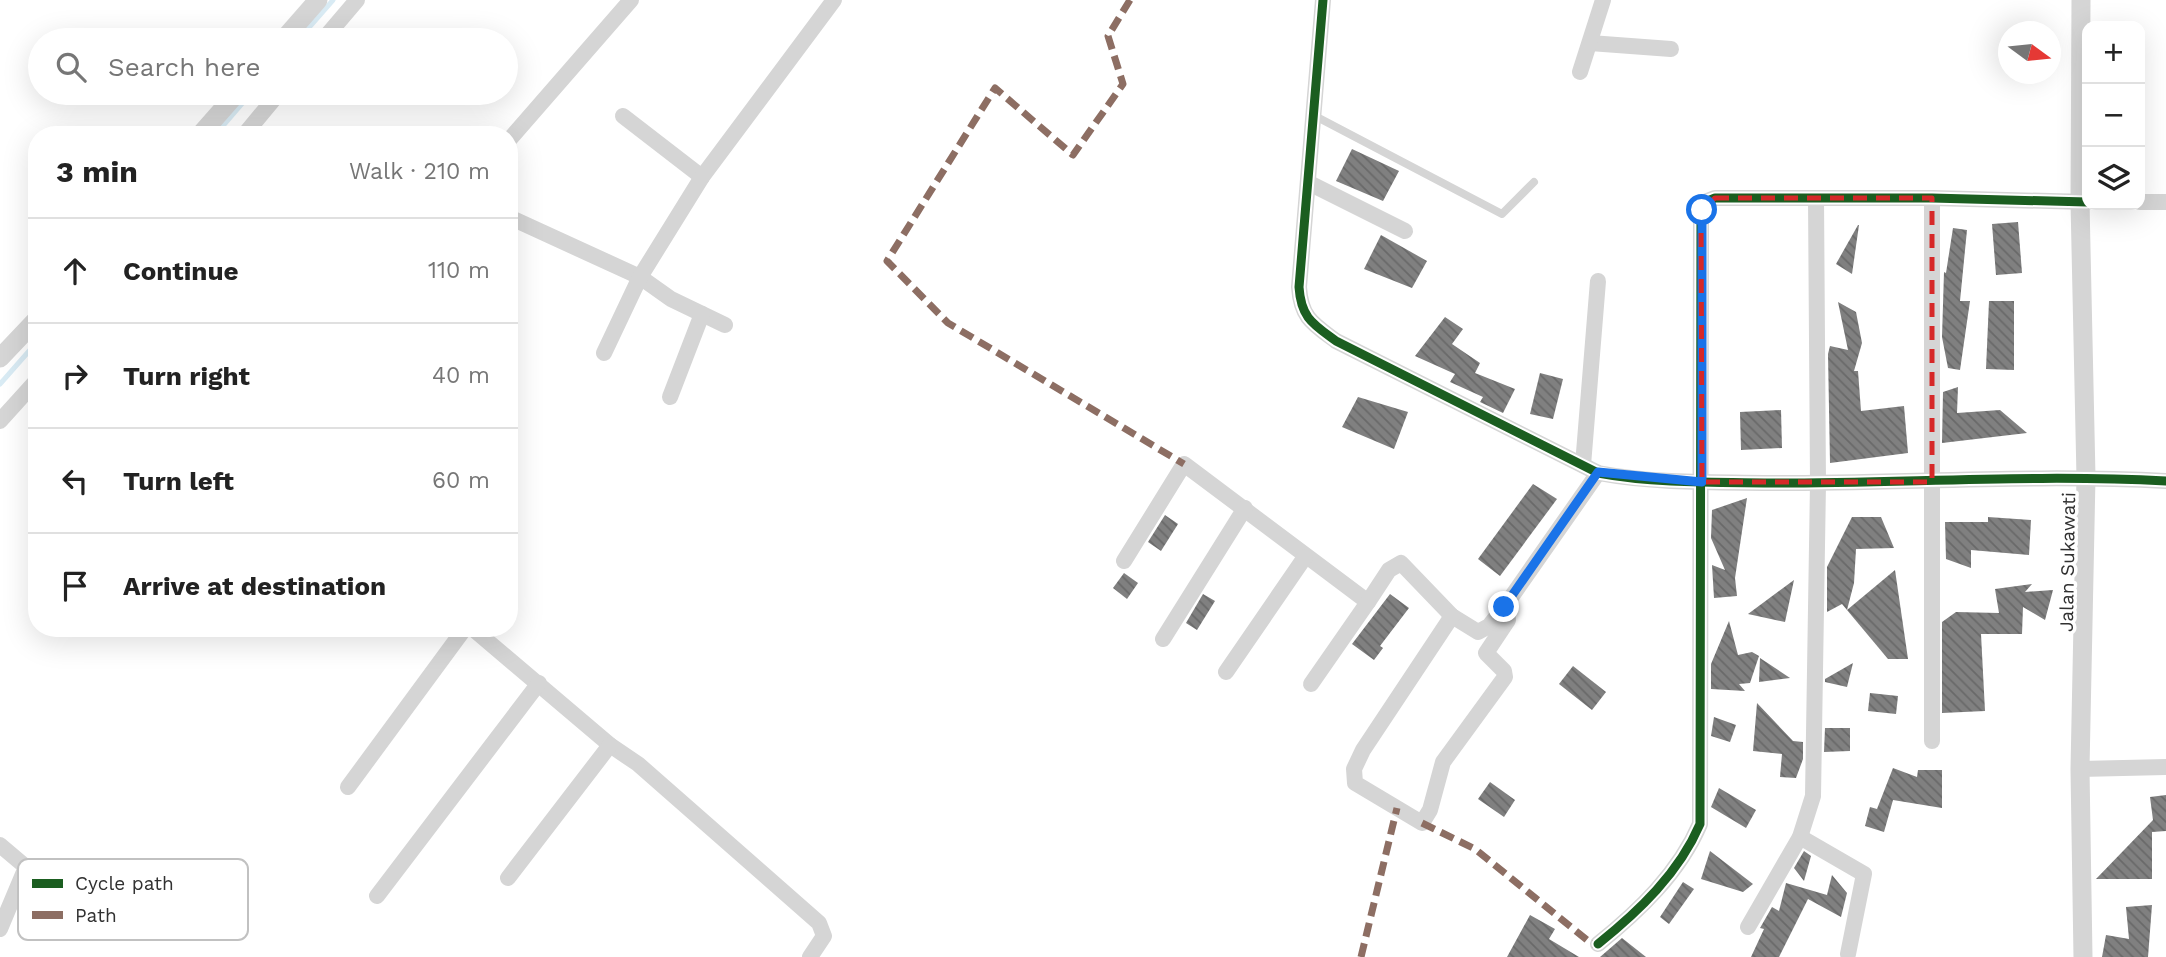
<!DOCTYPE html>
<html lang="en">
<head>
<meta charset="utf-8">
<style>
	body { margin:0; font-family:"Work Sans",sans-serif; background:#f6f6f6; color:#222 }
	.controls { position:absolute; right:21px; top:21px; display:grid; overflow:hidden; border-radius:14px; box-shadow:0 7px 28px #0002 }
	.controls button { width:63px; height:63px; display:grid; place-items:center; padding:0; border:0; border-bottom:2px solid #e0e0e0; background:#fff; color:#222; font:35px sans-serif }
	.compass { position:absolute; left:1998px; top:21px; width:63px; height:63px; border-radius:50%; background:#fff; box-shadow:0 7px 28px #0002; rotate:105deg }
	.stop { position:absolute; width:21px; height:21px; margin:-16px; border:5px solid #1a73e8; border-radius:50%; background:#fff }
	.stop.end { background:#1a73e8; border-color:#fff; box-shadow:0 2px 7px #0008 }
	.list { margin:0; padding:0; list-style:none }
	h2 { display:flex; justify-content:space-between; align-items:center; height:91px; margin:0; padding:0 28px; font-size:30px }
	h2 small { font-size:23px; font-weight:400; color:#767676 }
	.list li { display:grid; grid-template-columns:46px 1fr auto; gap:21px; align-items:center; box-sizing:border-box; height:105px; padding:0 28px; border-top:2px solid #e0e0e0 }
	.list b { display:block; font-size:26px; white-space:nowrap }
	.list em { font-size:23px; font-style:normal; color:#767676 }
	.icon { flex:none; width:38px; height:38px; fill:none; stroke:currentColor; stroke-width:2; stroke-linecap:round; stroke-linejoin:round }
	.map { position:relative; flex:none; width:2166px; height:957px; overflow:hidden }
	.search { position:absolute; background:#fff; box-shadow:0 7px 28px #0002; left:28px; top:28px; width:490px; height:77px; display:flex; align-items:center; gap:18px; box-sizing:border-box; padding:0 24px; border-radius:38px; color:#767676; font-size:26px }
	.panel { position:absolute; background:#fff; box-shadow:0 7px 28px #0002; left:28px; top:126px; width:490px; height:511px; border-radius:28px }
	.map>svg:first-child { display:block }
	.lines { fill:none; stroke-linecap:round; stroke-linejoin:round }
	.stream { stroke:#d9ebf4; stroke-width:5 }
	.building { fill:url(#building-back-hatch) }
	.service { stroke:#d5d5d5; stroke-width:8 }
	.minor { stroke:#d5d5d5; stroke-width:16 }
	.tertiary { stroke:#d5d5d5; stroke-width:19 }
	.quiet { stroke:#8d6e63; stroke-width:7; stroke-dasharray:14 7; stroke-linecap:butt }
	.cycleway-casing { stroke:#fff; stroke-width:13 }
	.cycleway { stroke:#1b5e20; stroke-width:9 }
	.route { stroke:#1a73e8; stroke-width:9 }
	.marked { fill:none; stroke:#d62828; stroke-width:5; stroke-dasharray:14 9; stroke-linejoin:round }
	.labels { text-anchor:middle; stroke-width:7; stroke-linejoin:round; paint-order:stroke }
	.street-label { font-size:19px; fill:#313131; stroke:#fff }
	.key { fill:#fff; stroke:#c1c1c1; stroke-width:2 }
	.key-label { font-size:19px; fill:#313131 }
</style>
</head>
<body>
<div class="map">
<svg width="2166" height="957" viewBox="0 0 2166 957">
	<defs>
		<pattern id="building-back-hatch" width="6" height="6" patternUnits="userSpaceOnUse" patternTransform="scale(1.75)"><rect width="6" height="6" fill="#808080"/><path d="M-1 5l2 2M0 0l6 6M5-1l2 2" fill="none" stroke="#696969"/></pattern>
	</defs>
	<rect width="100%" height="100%" fill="#fff"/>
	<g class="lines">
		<g class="stream">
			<polyline points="298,40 333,0"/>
			<polyline points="215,135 251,93"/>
			<polyline points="0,384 37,342"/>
		</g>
	</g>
	<g class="building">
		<polygon points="1352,149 1399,171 1383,201 1336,181"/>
		<polygon points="2018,222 2022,273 1996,275 1992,224"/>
		<polygon points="1858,225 1859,225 1852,274 1836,264"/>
		<polygon points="1953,228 1967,230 1960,301 1970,301 1960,370 1948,368 1942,337 1944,272 1946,273"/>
		<polygon points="1381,235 1427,261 1412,288 1364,269"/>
		<polygon points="1989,301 2014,301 2014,370 1986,369"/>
		<polygon points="1838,302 1856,312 1862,343 1854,371 1858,371 1861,411 1904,406 1908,453 1830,463 1828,354 1830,346 1848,350"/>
		<polygon points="1445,317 1463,329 1452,344 1480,363 1475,373 1515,389 1503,413 1480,402 1483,397 1450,382 1455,374 1415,356"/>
		<polygon points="1540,373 1563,379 1553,419 1530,414"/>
		<polygon points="1958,387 1957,413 2000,410 2027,433 1942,443 1943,392"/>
		<polygon points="1358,397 1408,412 1394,449 1342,427"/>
		<polygon points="1781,410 1782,448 1741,450 1740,412"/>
		<polygon points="1533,484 1557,499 1500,576 1478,559"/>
		<polygon points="1747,498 1735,578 1737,596 1714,598 1712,565 1725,570 1711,538 1712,510"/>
		<polygon points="1165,515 1178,524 1161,551 1148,542"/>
		<polygon points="1852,517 1881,517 1894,548 1856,549 1854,583 1847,610 1842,604 1827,612 1827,567"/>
		<polygon points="1988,517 2031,520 2029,555 1971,550 1971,568 1946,559 1945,522 1988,522"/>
		<polygon points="1895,570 1908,659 1888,659 1847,610"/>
		<polygon points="1124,573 1138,583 1127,599 1113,588"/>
		<polygon points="1794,580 1785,622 1748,614"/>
		<polygon points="2032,584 2025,592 2053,590 2045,620 2023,607 2022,634 1981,634 1985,711 1942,713 1942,622 1956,612 1999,613 1995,589"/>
		<polygon points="1203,594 1215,601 1197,630 1186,623"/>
		<polygon points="1390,594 1409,608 1380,646 1383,648 1374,660 1352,644"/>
		<polygon points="1729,621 1738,655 1752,652 1759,656 1750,683 1739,684 1745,691 1711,689 1711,664"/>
		<polygon points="1760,658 1790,678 1759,682"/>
		<polygon points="1853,663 1847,687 1825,682 1825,679"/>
		<polygon points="1573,666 1606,692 1592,710 1559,684"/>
		<polygon points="1870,693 1898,696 1896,714 1868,711"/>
		<polygon points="1757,703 1793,741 1803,742 1803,759 1796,778 1780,777 1782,754 1753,751"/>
		<polygon points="1714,717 1736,725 1730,742 1711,736"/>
		<polygon points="1825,728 1850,728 1850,751 1824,752"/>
		<polygon points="1893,768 1917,777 1918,770 1942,770 1942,808 1893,800 1884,832 1865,826 1870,807 1877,809"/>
		<polygon points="1490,782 1515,800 1504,817 1478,799"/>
		<polygon points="1719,788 1756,810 1746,828 1711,807"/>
		<polygon points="2166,795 2166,831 2152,832 2152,879 2096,879 2153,820 2150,797"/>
		<polygon points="1710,851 1753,884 1743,892 1701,879"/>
		<polygon points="1804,851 1811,856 1804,881 1794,868"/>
		<polygon points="1832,875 1847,893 1841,917 1808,899 1779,957 1751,957 1764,929 1760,928 1772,907 1779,911 1786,883 1827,895"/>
		<polygon points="1683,882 1694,889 1669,924 1660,917"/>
		<polygon points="2152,905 2148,957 2102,957 2106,935 2129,939 2126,907"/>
		<polygon points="1530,915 1555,929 1549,939 1579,957 1507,957"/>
		<polygon points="1622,938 1646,957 1600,957"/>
	</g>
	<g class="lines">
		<polyline class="service" points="1315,116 1502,214 1534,182"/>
		<g class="minor">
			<path d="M1323 0 1299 287C1301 318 1313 324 1336 341L1598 473C1657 484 1719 482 1778 483 1907 483 2037 474 2166 481"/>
			<polyline points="323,40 357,0"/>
			<polyline points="1590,43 1671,49"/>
			<polyline points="1580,72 1603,0"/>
			<polyline points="623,116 702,177"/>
			<polyline points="244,135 279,93"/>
			<polyline points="509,140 631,0"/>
			<polyline points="1309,183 1405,231"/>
			<polyline points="1932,198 1932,741"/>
			<polyline points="2140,202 2166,202"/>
			<polyline points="509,217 640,277 671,299 725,325"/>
			<polyline points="604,353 640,277 702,177 834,0"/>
			<polyline points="670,397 702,314"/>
			<polyline points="0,421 37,380"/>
			<polyline points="1583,465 1598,281"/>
			<polyline points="1124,561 1184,464 1368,602 1389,570 1401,563 1452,616 1478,632 1489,626 1505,606 1598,473"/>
			<polyline points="1452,616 1363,750 1354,769 1355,783 1422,823 1430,810 1443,762 1505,677 1504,671 1486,653 1508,620 1505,606"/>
			<polyline points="472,628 610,745 638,764 819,923 824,936 810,957"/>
			<polyline points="1163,639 1245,508"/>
			<polyline points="1226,672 1305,557"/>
			<polyline points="1311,684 1368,602"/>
			<polyline points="2080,769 2166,767"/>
			<polyline points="348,787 465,628"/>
			<polyline points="1800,837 1864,874 1848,954"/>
			<polyline points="0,845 26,867 0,929"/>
			<polyline points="508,878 610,745"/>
			<polyline points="377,896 539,683"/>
			<polyline points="1748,927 1800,837 1813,796 1818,483 1816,198"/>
			<path d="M1598 944C1639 911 1679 873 1700 824L1701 210 1705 202 1715 198H1932L2087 202"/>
		</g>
		<g class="tertiary">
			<polyline points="2081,0 2080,202 2086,477 2080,769 2083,957"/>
			<polyline points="283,40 318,0"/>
			<polyline points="200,135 237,93"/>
			<polyline points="0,358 37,319"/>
		</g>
		<g class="quiet">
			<polyline points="1130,0 1108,36 1123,84 1073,155 995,88 887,261 948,323 1184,464"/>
			<polyline points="1422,823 1475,849 1592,944 1598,944"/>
			<polyline points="1361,957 1397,808"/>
		</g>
		<defs>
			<g id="cycleway">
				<path d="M1323 0 1299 287C1301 318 1313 324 1336 341L1598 473C1657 484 1719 482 1778 483 1907 483 2037 474 2166 481"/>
				<path d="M1598 944C1639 911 1679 873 1700 824L1701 210 1705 202 1715 198H1932L2087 202"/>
			</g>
		</defs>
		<use href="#cycleway" class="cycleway-casing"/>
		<use href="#cycleway" class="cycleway"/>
	</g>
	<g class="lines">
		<polyline class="route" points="1504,607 1598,472 1702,482 1702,210"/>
	</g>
	<path class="marked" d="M1715 198H1932V482H1702L1701 210Z"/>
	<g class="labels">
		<g class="street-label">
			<text transform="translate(2067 562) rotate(-89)" y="7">Jalan Sukawati</text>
		</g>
	</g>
	<rect x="18" y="859" width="230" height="81" rx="10" class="key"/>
	<rect x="32" y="879" width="31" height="9" fill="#1b5e20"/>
	<rect x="32" y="911" width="31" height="8" fill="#8d6e63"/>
	<g class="key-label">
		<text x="75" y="890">Cycle path</text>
		<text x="75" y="922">Path</text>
	</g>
</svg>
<div class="controls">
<button>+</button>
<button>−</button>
<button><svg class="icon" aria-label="layers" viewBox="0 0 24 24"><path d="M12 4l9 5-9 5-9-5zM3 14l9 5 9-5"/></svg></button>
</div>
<svg class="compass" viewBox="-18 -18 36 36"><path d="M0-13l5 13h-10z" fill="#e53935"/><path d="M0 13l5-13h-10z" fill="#767676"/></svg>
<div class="stop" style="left:1702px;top:210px"></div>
<div class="stop end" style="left:1504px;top:607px"></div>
<div class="search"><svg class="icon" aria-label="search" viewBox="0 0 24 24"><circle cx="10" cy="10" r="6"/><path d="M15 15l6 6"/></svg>Search here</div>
<section class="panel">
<h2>3 min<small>Walk · 210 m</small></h2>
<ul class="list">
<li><svg class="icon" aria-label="ahead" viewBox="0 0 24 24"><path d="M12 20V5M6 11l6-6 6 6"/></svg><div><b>Continue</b></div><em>110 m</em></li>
<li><svg class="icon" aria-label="right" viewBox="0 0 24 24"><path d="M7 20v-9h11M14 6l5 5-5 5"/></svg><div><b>Turn right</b></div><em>40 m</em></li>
<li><svg class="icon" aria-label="left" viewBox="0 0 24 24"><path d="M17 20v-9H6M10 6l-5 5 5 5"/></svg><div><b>Turn left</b></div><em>60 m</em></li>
<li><svg class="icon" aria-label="arrive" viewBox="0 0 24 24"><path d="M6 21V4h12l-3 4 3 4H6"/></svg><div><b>Arrive at destination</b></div></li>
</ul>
</section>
</div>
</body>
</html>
